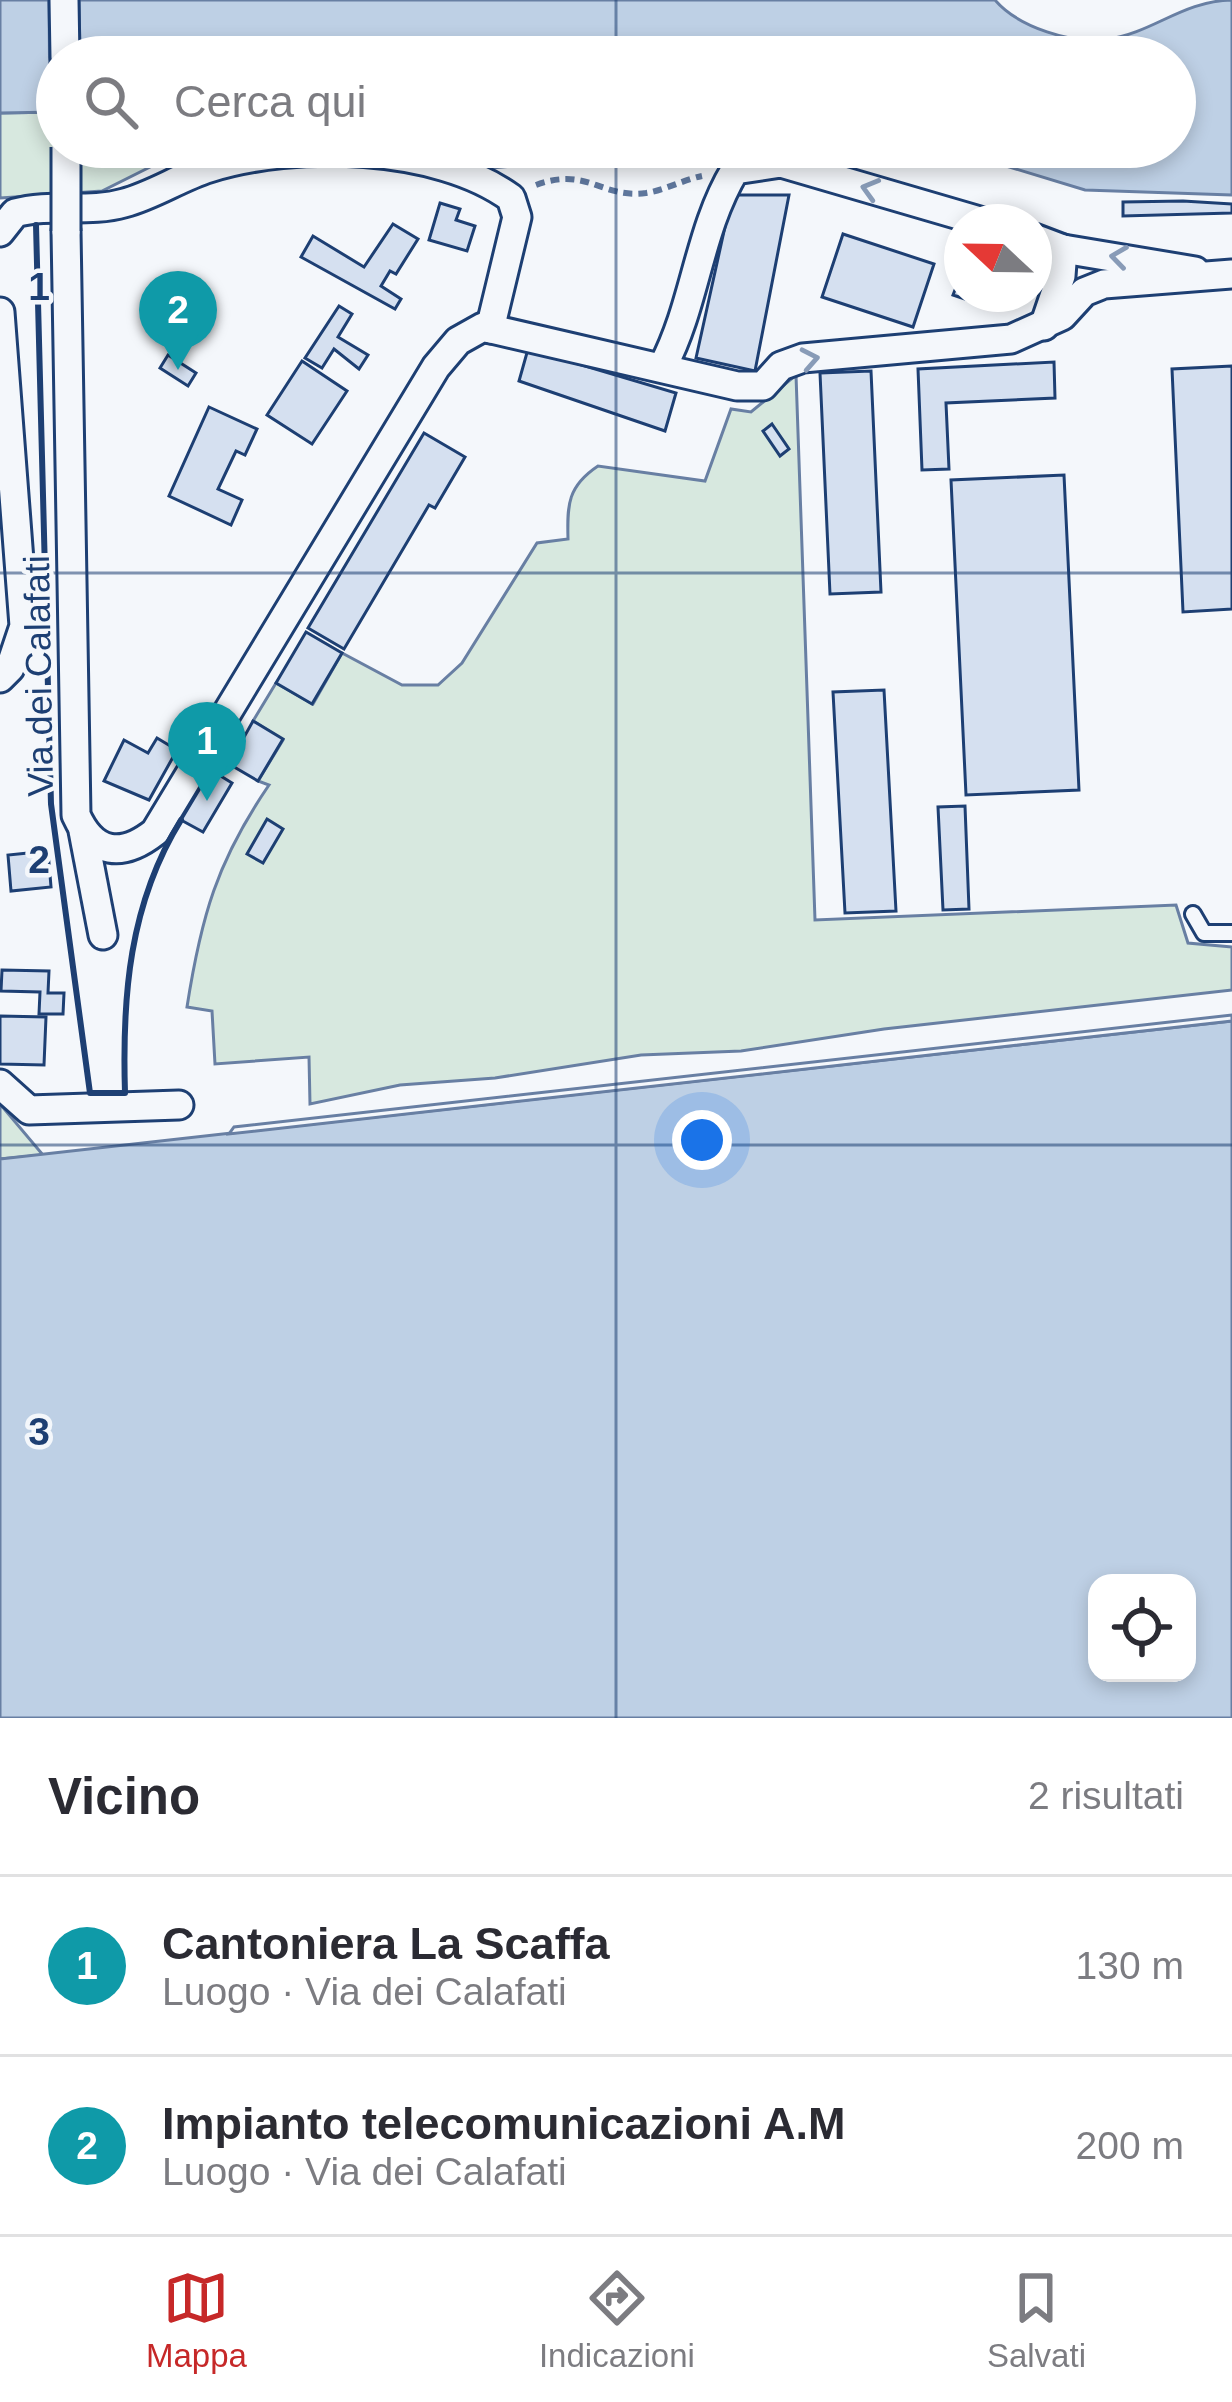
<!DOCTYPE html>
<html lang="it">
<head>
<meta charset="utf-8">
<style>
	body { margin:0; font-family:Arial,sans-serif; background:#f7f7f7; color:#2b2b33 }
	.controls { position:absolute; right:36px; bottom:36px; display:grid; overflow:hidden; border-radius:24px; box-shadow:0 6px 18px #0003 }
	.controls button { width:108px; height:108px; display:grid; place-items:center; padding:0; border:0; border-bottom:3px solid #e1e1e2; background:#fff; color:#2b2b33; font:60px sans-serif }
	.compass { position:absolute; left:944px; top:204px; width:108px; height:108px; border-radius:50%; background:#fff; box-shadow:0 6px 18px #0003; rotate:292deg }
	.you { position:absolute; left:702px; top:1140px; width:42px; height:42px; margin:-30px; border:9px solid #fff; border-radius:50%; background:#1a73e8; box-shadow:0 0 0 18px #1a73e833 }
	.badge { display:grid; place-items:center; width:78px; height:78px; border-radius:50%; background:#c62828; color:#fff; font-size:39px; font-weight:700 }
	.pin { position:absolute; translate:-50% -99px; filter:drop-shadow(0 3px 6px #0008) }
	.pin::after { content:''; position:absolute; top:63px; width:42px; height:36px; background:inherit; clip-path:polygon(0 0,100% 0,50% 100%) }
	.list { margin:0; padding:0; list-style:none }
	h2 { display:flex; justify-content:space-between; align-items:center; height:156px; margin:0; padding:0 48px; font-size:51px }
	h2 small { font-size:39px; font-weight:400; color:#7c7c81 }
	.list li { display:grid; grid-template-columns:78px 1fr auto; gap:36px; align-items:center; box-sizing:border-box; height:180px; padding:0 48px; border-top:3px solid #e1e1e2 }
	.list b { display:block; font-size:45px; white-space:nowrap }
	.list p { margin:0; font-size:39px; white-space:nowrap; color:#7c7c81 }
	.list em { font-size:39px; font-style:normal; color:#7c7c81 }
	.icon { flex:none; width:66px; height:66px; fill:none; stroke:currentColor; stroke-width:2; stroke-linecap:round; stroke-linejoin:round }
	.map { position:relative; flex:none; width:1232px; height:1718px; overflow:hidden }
	.search { position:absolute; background:#fff; box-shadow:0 6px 18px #0003; left:36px; right:36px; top:36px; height:132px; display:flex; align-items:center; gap:30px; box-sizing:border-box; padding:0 42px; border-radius:66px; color:#7c7c81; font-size:45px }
	.sheet { height:516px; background:#fff }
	nav { display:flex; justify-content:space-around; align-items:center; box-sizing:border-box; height:168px; border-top:3px solid #e1e1e2; background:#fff; font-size:33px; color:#7c7c81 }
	nav a { display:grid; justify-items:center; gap:6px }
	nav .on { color:#c62828 }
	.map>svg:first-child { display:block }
	.green { fill:#d7e8df; stroke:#687fa3; stroke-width:3 }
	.water { fill:#bed0e5; stroke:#687fa3; stroke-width:3; fill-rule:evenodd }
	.pier { fill:#f4f7fb; stroke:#687fa3; stroke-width:3 }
	.building { fill:#d5e0f0; stroke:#1d3f73; stroke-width:3 }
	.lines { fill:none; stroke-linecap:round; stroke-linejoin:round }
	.service-casing { stroke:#1d3f73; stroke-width:20 }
	.minor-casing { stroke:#1d3f73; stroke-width:33 }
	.path { stroke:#5e769c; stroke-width:6; stroke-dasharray:9 6; stroke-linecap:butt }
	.service { stroke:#f4f7fb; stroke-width:14 }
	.minor { stroke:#f4f7fb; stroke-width:27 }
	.minor-bridge-casing { stroke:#1d3f73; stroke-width:33; stroke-linecap:butt }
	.minor-bridge { stroke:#f4f7fb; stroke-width:27 }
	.wall { stroke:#1d3f73; stroke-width:6 }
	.oneway { stroke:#889bb7 }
	.grid { fill:none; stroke:#1d3f73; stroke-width:3; stroke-opacity:0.55 }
	.labels { text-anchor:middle; stroke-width:9; stroke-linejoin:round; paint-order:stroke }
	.street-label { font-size:36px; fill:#1d3f73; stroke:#f4f7fb }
	.grid-label { font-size:39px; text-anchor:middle; font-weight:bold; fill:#1d3f73; stroke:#f4f7fb; stroke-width:9; stroke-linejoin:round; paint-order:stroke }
</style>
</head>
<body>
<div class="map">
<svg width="1232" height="1718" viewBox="0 0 1232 1718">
	<rect width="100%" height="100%" fill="#f4f7fb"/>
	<g class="green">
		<polygon points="57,112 57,147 190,147 102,191 0,198 0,113"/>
		<polygon points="419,147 538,147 533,164 482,169"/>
		<path d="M796 375 815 920 1176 905 1188 943 1232 947V990L884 1029 741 1051 641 1055 495 1078 400 1085 310 1104 309 1057 215 1064 212 1011 187 1007C201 917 217 861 269 785L258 781 283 740 253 721 276 683 313 704 342 653 402 685H438L462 663 537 543 568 539C567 504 568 486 598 466L705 481 731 409 751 412Z"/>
		<polygon points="0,1104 43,1155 0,1159"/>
	</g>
	<g class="water">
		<path d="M0 0H995C1018 27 1073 45 1108 39 1153 33 1182 1 1232 0V195L1085 190 944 147H1175V57H57V112L0 113Z"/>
		<path d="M1232 1021V1718H0V1159ZM1097 1583H1187V1673H1097Z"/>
	</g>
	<g class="pier">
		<polygon points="49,0 79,0 80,57 57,57 57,118 50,118"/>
		<polygon points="1232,1015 1232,1021 229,1134 234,1127"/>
	</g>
	<g class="building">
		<polygon points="732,195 789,195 755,371 696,358"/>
		<polygon points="1183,201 1232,204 1232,213 1123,216 1123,202"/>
		<polygon points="440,203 460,209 456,220 475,226 467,251 429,240"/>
		<polygon points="393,224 418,239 396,274 390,271 381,286 401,299 395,309 301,257 313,236 364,267"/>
		<polygon points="843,234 934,264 913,327 822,297"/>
		<polygon points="962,272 962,294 970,294 968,300 953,295"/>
		<polygon points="339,306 352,314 338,337 368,355 359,369 334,349 322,368 305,358"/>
		<polygon points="528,349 676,393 665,431 519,381"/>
		<polygon points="168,355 196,373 188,386 160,368"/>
		<polygon points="302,361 347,391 312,444 267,415"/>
		<polygon points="1054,362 1055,398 946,403 949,469 922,470 918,369"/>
		<polygon points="1232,366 1232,609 1183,612 1172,369"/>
		<polygon points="871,371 881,592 830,594 820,373"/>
		<polygon points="209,407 257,429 245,455 236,451 218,489 242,500 231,525 169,496"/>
		<polygon points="772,424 789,449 780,456 763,431"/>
		<polygon points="424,433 465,457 435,508 429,505 344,649 308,628"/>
		<polygon points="1064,475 1079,790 966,795 951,480"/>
		<polygon points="306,632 342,653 312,704 276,683"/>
		<polygon points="884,690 896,911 845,913 833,692"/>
		<polygon points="253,721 283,739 258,781 229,764"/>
		<polygon points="157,738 177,750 149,800 104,781 124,740 148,753"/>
		<polygon points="211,770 232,783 203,832 181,820"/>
		<polygon points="965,806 969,909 943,910 938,807"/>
		<polygon points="267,819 283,829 263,863 247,854"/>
		<polygon points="48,851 51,887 11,891 8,855"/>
		<polygon points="2,970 49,971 48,993 64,993 63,1014 39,1014 40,992 1,991"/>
		<polygon points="0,1016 46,1017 44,1065 0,1064"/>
	</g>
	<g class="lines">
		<defs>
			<polyline id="service" points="1193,914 1204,933 1232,933"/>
			<g id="minor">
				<polyline points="64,0 65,57"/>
				<path d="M66 231 76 815C94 855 122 858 155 832L436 367 458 341 483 327 737 386H763L781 366 803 358 1011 339 1062 316 1084 292 1104 284 1232 274"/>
				<path d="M0 232 15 213C51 203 89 213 124 203 154 195 180 177 209 168 295 141 437 144 511 198L517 217 490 329"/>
				<polyline points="1034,238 1063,249 1195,271"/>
				<polyline points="0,312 24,626 10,668 0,678"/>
				<polyline points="1044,326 1061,276 1063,249"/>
				<path d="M663 366C696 303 698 231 735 170L781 163 983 222"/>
				<polyline points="83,831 103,935"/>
				<polyline points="0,1084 29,1110 179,1105"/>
			</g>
		</defs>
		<use href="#service" class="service-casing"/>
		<use href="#minor" class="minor-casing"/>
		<path class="path" d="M536 185C588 166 601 199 646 193 665 190 683 180 702 176"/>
		<use href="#service" class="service"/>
		<use href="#minor" class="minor"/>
		<defs>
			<polyline id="minor-bridge" points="66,147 66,231"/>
		</defs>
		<use href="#minor-bridge" class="minor-bridge-casing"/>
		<use href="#minor-bridge" class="minor-bridge"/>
		<path class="wall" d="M36 225 51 804 90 1093H125C122 997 129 904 181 820"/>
	</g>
	<defs><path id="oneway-chevron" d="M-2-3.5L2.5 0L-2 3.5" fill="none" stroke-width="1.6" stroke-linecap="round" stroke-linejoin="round" transform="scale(3)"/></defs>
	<g class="oneway">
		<use href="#oneway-chevron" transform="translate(870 189) rotate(-164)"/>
		<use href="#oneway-chevron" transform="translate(1119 257) rotate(-172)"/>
		<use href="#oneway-chevron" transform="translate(810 359) rotate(-11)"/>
	</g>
	<path class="grid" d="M616 0V57M616 147V1718M0 573H1232M0 1145H1232"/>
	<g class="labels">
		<g class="street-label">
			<text transform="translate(38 676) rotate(-91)" y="13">Via dei Calafati</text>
		</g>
	</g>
	<g class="grid-label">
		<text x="39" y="300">1</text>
		<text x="39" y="873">2</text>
		<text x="39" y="1445">3</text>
	</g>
</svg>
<div class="controls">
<button><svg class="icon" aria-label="locate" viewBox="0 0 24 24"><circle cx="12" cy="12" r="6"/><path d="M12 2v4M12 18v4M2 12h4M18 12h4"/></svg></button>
</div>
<svg class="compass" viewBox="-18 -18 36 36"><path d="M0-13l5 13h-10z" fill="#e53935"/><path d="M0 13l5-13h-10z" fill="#7c7c81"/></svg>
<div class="you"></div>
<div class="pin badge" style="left:207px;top:801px;background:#0f9aa8">1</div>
<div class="pin badge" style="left:178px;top:370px;background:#0f9aa8">2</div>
<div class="search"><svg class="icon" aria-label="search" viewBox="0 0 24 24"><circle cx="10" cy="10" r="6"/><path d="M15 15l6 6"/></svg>Cerca qui</div>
</div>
<section class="sheet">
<h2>Vicino<small>2 risultati</small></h2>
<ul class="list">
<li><span class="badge" style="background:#0f9aa8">1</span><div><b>Cantoniera La Scaffa</b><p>Luogo · Via dei Calafati</p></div><em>130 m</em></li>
<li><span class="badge" style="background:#0f9aa8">2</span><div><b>Impianto telecomunicazioni A.M</b><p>Luogo · Via dei Calafati</p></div><em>200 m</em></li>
</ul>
</section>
<nav>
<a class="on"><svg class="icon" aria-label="map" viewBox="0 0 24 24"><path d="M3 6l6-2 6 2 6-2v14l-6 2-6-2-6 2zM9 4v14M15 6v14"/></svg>Mappa</a>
<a><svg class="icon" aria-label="directions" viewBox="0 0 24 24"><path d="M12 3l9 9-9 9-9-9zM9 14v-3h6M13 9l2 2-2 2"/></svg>Indicazioni</a>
<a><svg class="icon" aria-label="saved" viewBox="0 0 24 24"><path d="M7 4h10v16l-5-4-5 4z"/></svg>Salvati</a>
</nav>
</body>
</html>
